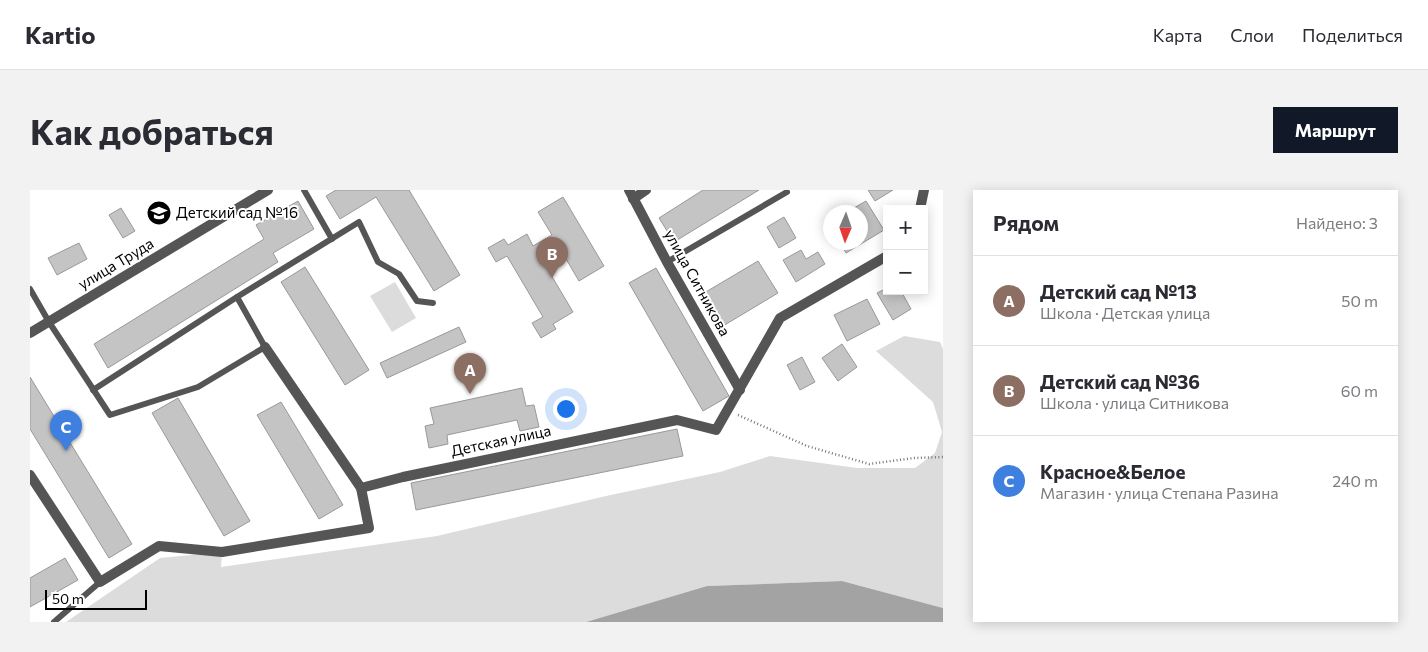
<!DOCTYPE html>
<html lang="ru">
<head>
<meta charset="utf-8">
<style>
	body { margin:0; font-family:Commissioner,sans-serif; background:#f2f2f3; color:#2b2b33 }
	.controls { position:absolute; right:15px; top:15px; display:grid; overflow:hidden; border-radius:0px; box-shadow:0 2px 12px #0003 }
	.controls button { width:45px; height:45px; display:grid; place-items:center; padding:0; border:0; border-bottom:1px solid #e1e1e2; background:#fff; color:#2b2b33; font:25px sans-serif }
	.compass { position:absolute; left:793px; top:15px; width:45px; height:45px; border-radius:50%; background:#fff; box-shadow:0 2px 12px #0003; rotate:182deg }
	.scale { position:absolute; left:15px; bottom:12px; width:102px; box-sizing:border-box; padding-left:5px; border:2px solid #000; border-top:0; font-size:14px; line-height:18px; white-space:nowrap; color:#000; -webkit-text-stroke:4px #fff; paint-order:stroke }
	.you { position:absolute; left:535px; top:218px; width:18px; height:18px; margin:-12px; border:4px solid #fff; border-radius:50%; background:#1a73e8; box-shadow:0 0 0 8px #1a73e833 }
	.badge { display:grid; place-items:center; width:32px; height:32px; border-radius:50%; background:#111827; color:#fff; font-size:16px; font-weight:700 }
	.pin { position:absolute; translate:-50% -41px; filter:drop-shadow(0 1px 2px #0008) }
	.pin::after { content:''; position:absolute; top:26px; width:18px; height:15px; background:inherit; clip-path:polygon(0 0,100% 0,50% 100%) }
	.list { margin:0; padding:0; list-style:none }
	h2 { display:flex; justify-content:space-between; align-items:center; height:65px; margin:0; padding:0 20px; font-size:21px }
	h2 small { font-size:16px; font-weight:400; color:#7c7c81 }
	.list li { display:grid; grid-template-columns:32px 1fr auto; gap:15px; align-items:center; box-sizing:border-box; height:90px; padding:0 20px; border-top:1px solid #e1e1e2 }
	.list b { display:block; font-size:19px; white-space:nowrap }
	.list p { margin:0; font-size:16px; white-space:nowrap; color:#7c7c81 }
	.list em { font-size:16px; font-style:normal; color:#7c7c81 }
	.map { position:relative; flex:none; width:913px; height:432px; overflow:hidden; border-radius:0px }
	header { display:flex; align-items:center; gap:30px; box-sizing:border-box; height:70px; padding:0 25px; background:#fff; border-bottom:1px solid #e1e1e2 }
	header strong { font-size:24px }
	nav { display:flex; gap:28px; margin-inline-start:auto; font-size:18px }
	.intro { display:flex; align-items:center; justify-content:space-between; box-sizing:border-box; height:120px; padding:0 30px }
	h1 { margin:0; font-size:35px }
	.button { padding:12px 22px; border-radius:0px; background:#111827; color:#fff; font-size:18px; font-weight:700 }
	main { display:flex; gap:30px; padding:0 30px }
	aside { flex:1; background:#fff; border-radius:0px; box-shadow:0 2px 12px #0003 }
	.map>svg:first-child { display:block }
	.green { fill:#dcdcdc }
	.water { fill:#a3a3a3 }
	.building { fill:#c4c4c4; stroke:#999 }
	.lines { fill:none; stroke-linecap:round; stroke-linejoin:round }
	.path { stroke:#777; stroke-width:2.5; stroke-dasharray:1 2.5; stroke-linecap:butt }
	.lane { stroke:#555; stroke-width:6 }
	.street { stroke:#555; stroke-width:10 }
	.labels { text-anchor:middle; stroke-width:4; stroke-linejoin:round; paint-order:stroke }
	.poi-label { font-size:15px; fill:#000; stroke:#fff; text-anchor:start }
	.street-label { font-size:15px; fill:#000; stroke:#fff }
</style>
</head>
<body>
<header>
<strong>Kartio</strong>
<nav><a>Карта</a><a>Слои</a><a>Поделиться</a></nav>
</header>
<div class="intro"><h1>Как добраться</h1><a class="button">Маршрут</a></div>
<main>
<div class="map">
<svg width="913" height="432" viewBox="0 0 913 432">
	<rect width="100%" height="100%" fill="#fff"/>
	<g class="green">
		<polygon points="365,92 386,128 362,142 340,106"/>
		<polygon points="874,146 910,152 913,159 913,418 812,391 677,396 556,432 36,432 130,368 192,362 191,377 407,346 576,306 690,282 740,266 827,278 885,278 905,263 912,242 903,212 846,161"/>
	</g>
	<polygon class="water" points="812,391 913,418 913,432 556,432 677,396"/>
	<g class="building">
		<polygon points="306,0 379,0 430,85 404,101 346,7 310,29 296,6"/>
		<polygon points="673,0 729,0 644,52 629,28"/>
		<polygon points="838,0 863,0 845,11"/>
		<polygon points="533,7 574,76 549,91 529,57 511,68 543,122 523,134 526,139 511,148 502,133 513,127 477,66 466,72 458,58 474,49 478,55 497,44 503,56 522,45 508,22"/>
		<polygon points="268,11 284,39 243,63 248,72 78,178 64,154 234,49 226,35"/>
		<polygon points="836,11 854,40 816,63 810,52 831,52 831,22 817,22"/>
		<polygon points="91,18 105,41 93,48 79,25"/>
		<polygon points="754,27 766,48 749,58 737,37"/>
		<polygon points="49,53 57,69 27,85 18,68"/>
		<polygon points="771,60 776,69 788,62 795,74 766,92 753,70"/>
		<polygon points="728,71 748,103 688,139 669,106"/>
		<polygon points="275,77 339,180 315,195 251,92"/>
		<polygon points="626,78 699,206 673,221 599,93"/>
		<polygon points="857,98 857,101 871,101 881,119 863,130 847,103"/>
		<polygon points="837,109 850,134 817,151 804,125"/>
		<polygon points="429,137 436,152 357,188 350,173"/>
		<polygon points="812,154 827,177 808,191 792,168"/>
		<polygon points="772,167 785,192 770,200 757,175"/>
		<polygon points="0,187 102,354 79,368 0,239"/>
		<polygon points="492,198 496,216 504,215 509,237 490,241 487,230 417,245 418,254 399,258 395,236 404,234 400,218"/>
		<polygon points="148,208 220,331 194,346 122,223"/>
		<polygon points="251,212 313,315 289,329 227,225"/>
		<polygon points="647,239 653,266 386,320 381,293"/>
		<polygon points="35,368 48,390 0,417 0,388"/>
	</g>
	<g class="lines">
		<polyline class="path" points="708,225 777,256 839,274 884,268 913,267"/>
		<g class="lane">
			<polyline points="274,0 302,49"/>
			<polyline points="637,72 757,2"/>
			<polyline points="0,99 19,132 80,225 168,197 235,157 207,107"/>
			<polyline points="63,200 207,107 329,32 348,72 369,84 387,111 403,113"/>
			<polyline points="24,432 70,392"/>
		</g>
		<g class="street">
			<polyline points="599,0 637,72 710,200"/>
			<polyline points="603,9 616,0"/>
			<polyline points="890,19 894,0"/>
			<polyline points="0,143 238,0"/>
			<polyline points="235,157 331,298"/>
			<polyline points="0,285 70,392 129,356 192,362 339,338 331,298 373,287 647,230 686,240 750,128 857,66"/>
		</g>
	</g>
	<defs>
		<symbol id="school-disc" viewBox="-11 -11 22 22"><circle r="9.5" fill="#000" stroke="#fff"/><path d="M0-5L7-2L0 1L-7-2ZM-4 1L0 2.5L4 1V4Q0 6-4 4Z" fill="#fff"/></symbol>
	</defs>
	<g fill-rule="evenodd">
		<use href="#school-disc" x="115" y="9" width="28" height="28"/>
	</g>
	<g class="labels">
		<g class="poi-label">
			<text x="146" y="28">Детский сад №16</text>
		</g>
		<g class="street-label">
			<text transform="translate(86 74) rotate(-31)" y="5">улица Труда</text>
			<text transform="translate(667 93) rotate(61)" y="5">улица Ситникова</text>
			<text transform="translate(471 251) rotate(-12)" y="5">Детская улица</text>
		</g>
	</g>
</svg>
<div class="controls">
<button>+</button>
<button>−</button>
</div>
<svg class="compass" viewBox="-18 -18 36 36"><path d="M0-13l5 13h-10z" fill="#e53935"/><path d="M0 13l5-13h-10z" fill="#7c7c81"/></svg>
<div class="scale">50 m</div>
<div class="you"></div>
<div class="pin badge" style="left:440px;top:204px;background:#8d6e63">A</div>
<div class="pin badge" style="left:522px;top:88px;background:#8d6e63">B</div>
<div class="pin badge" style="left:36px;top:261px;background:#3f7fe0">C</div>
</div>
<aside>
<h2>Рядом<small>Найдено: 3</small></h2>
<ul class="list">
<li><span class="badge" style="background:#8d6e63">A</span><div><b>Детский сад №13</b><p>Школа · Детская улица</p></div><em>50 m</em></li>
<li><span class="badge" style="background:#8d6e63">B</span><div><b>Детский сад №36</b><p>Школа · улица Ситникова</p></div><em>60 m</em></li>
<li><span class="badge" style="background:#3f7fe0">C</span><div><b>Красное&amp;Белое</b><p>Магазин · улица Степана Разина</p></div><em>240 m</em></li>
</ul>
</aside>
</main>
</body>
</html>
